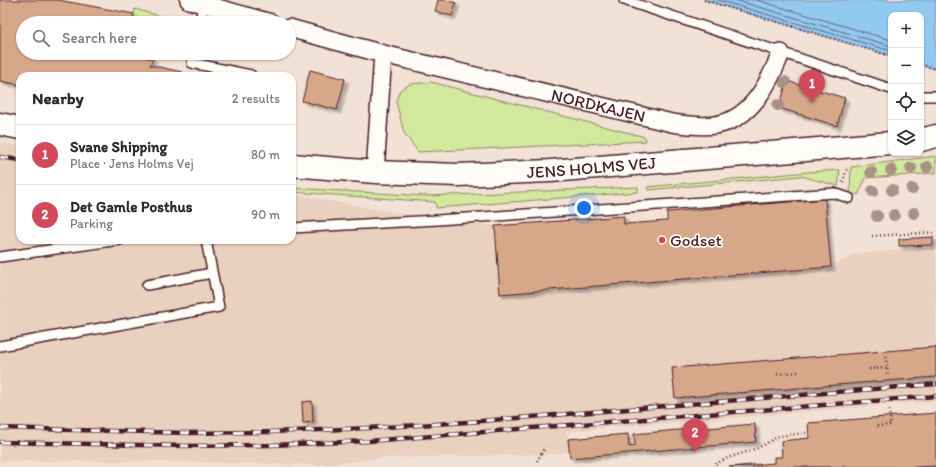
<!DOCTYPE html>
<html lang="en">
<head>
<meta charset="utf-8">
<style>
	body { margin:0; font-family:Itim,sans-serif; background:#f7f7f7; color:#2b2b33 }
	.controls { position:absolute; right:12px; top:12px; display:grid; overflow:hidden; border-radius:8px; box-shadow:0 1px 3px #0004 }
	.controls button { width:36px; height:36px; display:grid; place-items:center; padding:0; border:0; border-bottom:1px solid #e1e1e2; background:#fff; color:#2b2b33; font:20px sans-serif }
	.you { position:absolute; left:584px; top:208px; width:14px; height:14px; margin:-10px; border:3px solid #fff; border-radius:50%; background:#1a73e8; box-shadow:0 0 0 6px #1a73e833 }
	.badge { display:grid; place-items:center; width:26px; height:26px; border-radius:50%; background:#d1495b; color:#fff; font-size:13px; font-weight:700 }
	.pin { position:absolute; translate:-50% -33px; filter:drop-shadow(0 1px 2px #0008) }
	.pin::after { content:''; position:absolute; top:21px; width:14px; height:12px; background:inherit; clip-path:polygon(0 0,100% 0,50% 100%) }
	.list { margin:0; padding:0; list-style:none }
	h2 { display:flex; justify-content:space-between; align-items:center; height:52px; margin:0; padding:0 16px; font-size:17px }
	h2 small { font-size:13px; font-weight:400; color:#7c7c81 }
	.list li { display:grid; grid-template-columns:26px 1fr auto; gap:12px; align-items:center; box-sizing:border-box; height:60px; padding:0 16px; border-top:1px solid #e1e1e2 }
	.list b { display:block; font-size:15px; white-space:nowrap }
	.list p { margin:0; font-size:13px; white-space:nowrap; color:#7c7c81 }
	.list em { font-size:13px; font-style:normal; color:#7c7c81 }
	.icon { flex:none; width:22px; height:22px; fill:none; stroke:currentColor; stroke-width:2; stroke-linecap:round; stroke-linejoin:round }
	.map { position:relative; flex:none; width:936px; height:467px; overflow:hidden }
	.search { position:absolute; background:#fff; box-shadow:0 1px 3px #0004; left:16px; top:16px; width:280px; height:44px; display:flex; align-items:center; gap:10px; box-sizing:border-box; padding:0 14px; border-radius:22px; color:#7c7c81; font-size:15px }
	.panel { position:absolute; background:#fff; box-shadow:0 1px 3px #0004; left:16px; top:72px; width:280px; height:172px; border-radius:12px }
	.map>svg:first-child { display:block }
	.built { fill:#ead0bf }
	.green { fill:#d2e89d; stroke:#8e8464 }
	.water { fill:#92c9f1; stroke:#7585a2 }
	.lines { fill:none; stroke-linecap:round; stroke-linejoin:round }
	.shore { stroke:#67637a; stroke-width:1 }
	.building { fill:#d7a789; stroke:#4a1f2b; filter:url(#shadow) }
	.lane-casing { stroke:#4a1f2b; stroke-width:12 }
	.street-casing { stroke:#4a1f2b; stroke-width:20 }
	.secondary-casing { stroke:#4a1f2b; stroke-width:25 }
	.path { stroke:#4a1f2b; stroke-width:2.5; stroke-dasharray:1 3; stroke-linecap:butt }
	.lane { stroke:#fdfcf7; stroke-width:9 }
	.street { stroke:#fdfcf7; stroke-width:17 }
	.secondary { stroke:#fdfcf7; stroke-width:22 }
	.rail-casing { stroke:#4a1f2b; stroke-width:4.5 }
	.rail { stroke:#fdfcf7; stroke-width:3; stroke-dasharray:9; stroke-linecap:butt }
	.tree { fill:#a89288 }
	.poi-dot { fill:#d1495b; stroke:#fdfcf7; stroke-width:1.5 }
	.labels { text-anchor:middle; stroke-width:3.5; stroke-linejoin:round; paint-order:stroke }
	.street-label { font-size:17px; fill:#4a1f2b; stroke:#fdfcf7 }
	.poi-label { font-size:17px; fill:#4a1f2b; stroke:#fdfcf7; text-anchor:start }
</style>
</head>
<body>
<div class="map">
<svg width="936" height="467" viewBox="0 0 936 467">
	<defs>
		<filter id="shadow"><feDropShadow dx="3.5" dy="3.5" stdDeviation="1" flood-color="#0004"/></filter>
	</defs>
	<rect width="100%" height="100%" fill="#f2e2d6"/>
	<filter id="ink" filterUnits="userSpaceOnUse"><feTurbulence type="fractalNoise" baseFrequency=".025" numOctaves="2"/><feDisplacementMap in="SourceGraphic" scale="8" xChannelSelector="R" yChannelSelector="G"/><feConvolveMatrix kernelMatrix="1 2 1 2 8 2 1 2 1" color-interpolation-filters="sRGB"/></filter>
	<g filter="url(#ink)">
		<polygon class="built" points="0,143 20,146 20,240 292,240 292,194 437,220 495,226 500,294 831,267 855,254 936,247 936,401 567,431 569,452 557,454 385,458 319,465 131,461 0,461"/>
		<g class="green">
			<polygon points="135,9 167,18 166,23 132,23"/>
			<polygon points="164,53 184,53 183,56 163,58"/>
			<polygon points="431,82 645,137 646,141 418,152 404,133 396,101 400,90 410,84"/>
			<polygon points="936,156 936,173 866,178 858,195 850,193 851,167"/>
			<polygon points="840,170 838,186 801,176 648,190 647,187 808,172"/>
			<polygon points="638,187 638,192 436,208 435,202 292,192 292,188 427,196"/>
		</g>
		<polygon class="water" points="704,0 936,0 936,69 921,65 921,15 891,15 891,56"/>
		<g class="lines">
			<g class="shore">
				<polyline points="718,0 891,51"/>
				<polyline points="735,0 891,46"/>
				<polyline points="756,0 891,40"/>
			</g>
		</g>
		<g class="building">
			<polygon points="0,0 58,0 134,14 132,23 23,23 23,53 147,53 147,58 154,58 150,65 182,72 181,76 20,76 20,85 0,81"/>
			<polygon points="438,0 446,0 456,3 452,16 435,11"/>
			<polygon points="310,70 345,79 337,110 302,101"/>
			<polygon points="787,81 845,98 837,126 779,108"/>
			<polygon points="825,199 831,267 500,294 495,226 624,216 624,224 667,221 667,212"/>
			<polygon points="933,237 933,245 899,246 899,239"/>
			<polygon points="936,347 936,377 675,398 672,368"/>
			<polygon points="312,401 313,422 303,423 302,402"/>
			<polygon points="936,413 936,466 917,467 729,467 774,463 774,457 782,457 781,441 809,438 808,423"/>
			<polygon points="755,424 756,442 570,458 568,439 628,434 629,447 635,446 634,434 689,429 690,442 696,441 695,429"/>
		</g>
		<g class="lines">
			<defs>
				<g id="lane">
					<polyline points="624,0 891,89"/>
					<polyline points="200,23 203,4"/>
					<polyline points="194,53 192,63 251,75"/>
					<polyline points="921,96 936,96"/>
					<polyline points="292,228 437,220 834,193 849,198"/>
					<polyline points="0,257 120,240"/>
					<polyline points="147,285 212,273"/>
					<polyline points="0,346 219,307 206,240"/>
				</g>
				<g id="street">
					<polyline points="189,0 271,23"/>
					<path id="s1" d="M289 28 383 54 672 123C686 125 701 127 715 125 751 120 769 83 781 53"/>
					<polyline points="375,172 383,54"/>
				</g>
				<g id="secondary">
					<polyline points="0,124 20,128"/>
					<polyline points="921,140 936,136"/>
					<path id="s2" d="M292 165 375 172 458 175 550 171 891 143"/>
				</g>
			</defs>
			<use href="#lane" class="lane-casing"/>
			<use href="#street" class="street-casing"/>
			<use href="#secondary" class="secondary-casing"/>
			<g class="path">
				<polyline points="704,0 891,56"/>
				<polyline points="921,65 936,69"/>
				<polyline points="843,182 847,168"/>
				<polyline points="872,236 936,232"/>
				<polyline points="886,357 888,376"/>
				<polyline points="869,369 887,368"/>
				<polyline points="777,374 798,372"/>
				<polyline points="877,426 891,425 889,410"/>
				<polyline points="537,461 545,447"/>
				<polyline points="713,467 717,463 728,458 758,448 779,436 806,433"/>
			</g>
			<use href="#lane" class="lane"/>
			<use href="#street" class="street"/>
			<use href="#secondary" class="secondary"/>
			<defs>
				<g id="rail">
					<polyline points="0,157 20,160"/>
					<polyline points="0,428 187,433 271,432 369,428 468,422 936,384"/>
					<polyline points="0,442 187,446 271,445 369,441 936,396"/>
				</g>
			</defs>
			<use href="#rail" class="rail-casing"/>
			<use href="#rail" class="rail"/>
		</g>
		<g class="tree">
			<circle cx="785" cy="82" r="6"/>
			<circle cx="778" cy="105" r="6"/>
			<circle cx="927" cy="167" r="6"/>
			<circle cx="911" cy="168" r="6"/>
			<circle cx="891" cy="170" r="6"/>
			<circle cx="871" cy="172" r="6"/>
			<circle cx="912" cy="189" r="6"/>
			<circle cx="892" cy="190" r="6"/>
			<circle cx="873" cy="191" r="6"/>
			<circle cx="914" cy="213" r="6"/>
			<circle cx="894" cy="215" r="6"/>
			<circle cx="877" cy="216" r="6"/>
		</g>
	</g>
	<circle class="poi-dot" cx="662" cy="240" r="4"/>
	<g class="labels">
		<g class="street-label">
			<text dy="6" stroke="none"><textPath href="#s1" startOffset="319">NORDKAJEN</textPath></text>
			<text dy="6" stroke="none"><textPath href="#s2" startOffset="300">JENS HOLMS VEJ</textPath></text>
		</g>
		<g class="poi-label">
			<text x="670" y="246">Godset</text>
		</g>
	</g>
</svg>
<div class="controls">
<button>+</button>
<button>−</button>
<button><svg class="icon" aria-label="locate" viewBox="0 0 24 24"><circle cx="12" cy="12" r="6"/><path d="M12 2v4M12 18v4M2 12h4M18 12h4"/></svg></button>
<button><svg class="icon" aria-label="layers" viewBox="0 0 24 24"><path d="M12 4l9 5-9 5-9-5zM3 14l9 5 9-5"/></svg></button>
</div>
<div class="you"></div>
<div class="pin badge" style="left:812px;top:103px">1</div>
<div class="pin badge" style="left:695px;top:452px">2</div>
<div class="search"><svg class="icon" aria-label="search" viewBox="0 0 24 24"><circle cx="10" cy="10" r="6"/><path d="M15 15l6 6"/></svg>Search here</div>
<section class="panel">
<h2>Nearby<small>2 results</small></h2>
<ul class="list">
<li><span class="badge">1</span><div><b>Svane Shipping</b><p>Place · Jens Holms Vej</p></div><em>80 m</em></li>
<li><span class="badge">2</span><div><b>Det Gamle Posthus</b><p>Parking</p></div><em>90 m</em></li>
</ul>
</section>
</div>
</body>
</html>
